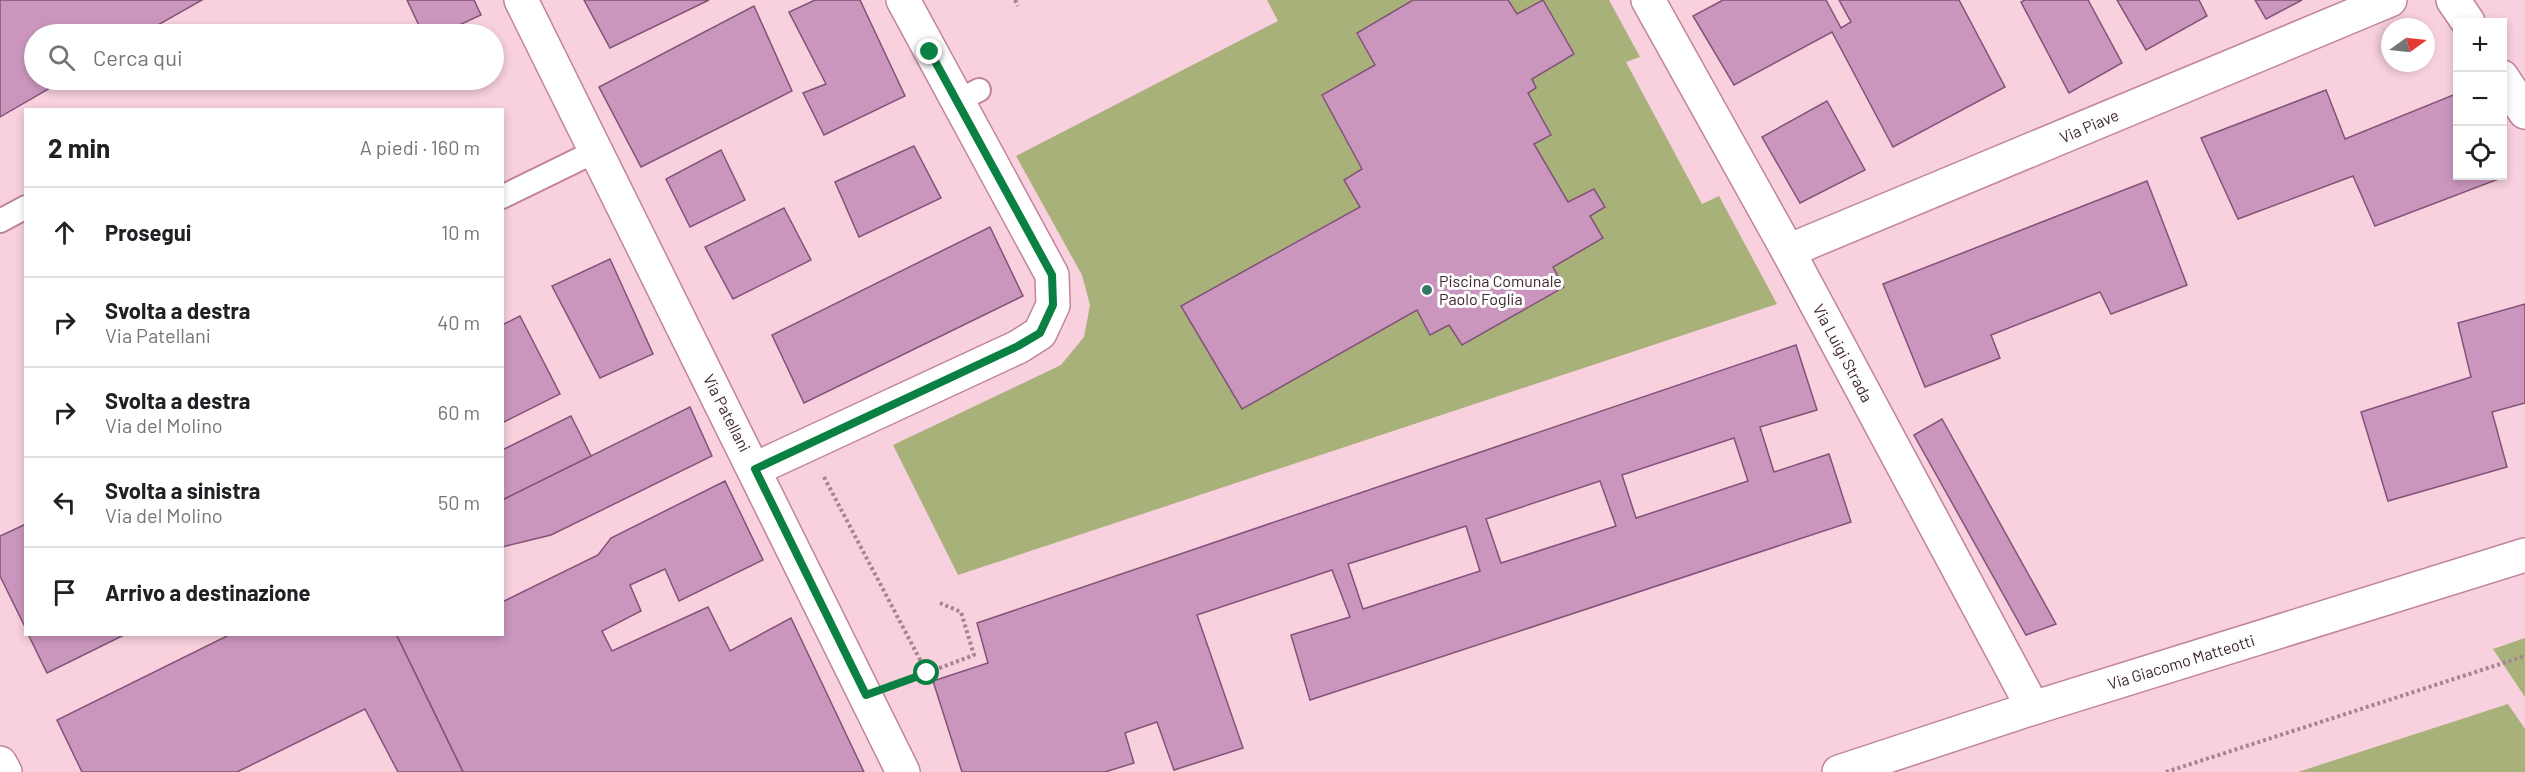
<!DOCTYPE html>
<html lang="it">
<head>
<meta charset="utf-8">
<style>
	body { margin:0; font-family:Barlow,sans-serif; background:#f2f2f2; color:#202124 }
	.controls { position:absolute; right:18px; top:18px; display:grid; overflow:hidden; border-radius:0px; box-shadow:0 3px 9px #0003 }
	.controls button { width:54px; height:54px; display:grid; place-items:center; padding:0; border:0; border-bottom:2px solid #e0e0e0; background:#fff; color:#202124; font:30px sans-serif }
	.compass { position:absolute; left:2381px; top:18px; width:54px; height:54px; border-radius:50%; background:#fff; box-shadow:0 3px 9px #0003; rotate:75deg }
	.stop { position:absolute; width:18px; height:18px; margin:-14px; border:4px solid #0b8043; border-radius:50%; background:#fff }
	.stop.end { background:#0b8043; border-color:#fff; box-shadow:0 2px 6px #0008 }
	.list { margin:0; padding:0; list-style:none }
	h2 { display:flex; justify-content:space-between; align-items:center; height:78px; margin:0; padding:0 24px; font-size:26px }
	h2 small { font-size:20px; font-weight:400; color:#757577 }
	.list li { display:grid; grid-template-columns:39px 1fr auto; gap:18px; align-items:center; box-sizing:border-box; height:90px; padding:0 24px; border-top:2px solid #e0e0e0 }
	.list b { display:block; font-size:22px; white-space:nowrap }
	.list p { margin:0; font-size:20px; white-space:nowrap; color:#757577 }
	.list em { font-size:20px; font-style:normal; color:#757577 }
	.icon { flex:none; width:33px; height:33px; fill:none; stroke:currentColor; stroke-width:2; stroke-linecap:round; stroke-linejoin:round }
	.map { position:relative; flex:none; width:2525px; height:772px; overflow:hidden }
	.search { position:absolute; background:#fff; box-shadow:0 3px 9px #0003; left:24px; top:24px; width:480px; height:66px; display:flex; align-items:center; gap:15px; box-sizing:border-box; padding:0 21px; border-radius:33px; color:#757577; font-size:22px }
	.panel { position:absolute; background:#fff; box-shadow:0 3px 9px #0003; left:24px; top:108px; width:480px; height:528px; border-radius:0px }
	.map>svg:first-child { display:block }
	.green { fill:#a8b17a }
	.building { fill:#cb96be; stroke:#825377; stroke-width:1.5; fill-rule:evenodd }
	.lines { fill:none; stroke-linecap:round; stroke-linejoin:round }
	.service-casing { stroke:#c1849b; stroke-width:26 }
	.minor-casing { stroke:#c1849b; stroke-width:36 }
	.tertiary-casing { stroke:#c1849b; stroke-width:36 }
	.path { stroke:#a58490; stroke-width:4; stroke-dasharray:3 3; stroke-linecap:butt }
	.service { stroke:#fff; stroke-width:22 }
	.minor { stroke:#fff; stroke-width:33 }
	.tertiary { stroke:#fff; stroke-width:33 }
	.route { stroke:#0b8043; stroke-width:8 }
	.poi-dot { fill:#347667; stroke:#fdfdfd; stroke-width:2 }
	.labels { text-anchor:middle; stroke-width:6; stroke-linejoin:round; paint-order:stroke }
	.street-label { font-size:16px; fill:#3e252f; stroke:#fdfdfd }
	.poi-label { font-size:16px; fill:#3e252f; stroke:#fdfdfd; text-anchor:start }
</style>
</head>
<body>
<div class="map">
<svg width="2525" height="772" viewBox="0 0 2525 772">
	<rect width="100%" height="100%" fill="#f8d0de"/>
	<g class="green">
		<polygon points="1267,0 1609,0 1640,57 1626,62 1702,204 1719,196 1777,304 958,575 893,445 1061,365 1084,337 1090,305 1082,275 1016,156 1278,21"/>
		<polygon points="2525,638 2525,697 2493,649"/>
		<polygon points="2508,704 2525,729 2525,772 2298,772"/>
	</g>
	<g class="building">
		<polygon points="0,0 202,0 142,34 34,34 34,80 64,80 0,117"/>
		<polygon points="407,0 474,0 481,15 440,34 423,34"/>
		<polygon points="584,0 709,0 610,48"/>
		<polygon points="815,0 860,0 905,96 824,135 803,93 826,84 789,12"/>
		<polygon points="1413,0 1508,0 1517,14 1543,0 1574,54 1532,79 1536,88 1528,93 1551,135 1534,144 1568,202 1594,189 1605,207 1590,216 1603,238 1553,267 1564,287 1462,345 1449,325 1430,335 1417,310 1242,409 1181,306 1360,207 1344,180 1362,169 1322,95 1375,65 1357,33"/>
		<polygon points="1723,0 1826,0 1841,28 1851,22 1839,0 1959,0 2005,87 1893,147 1832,32 1734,85 1693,16"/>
		<polygon points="2025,0 2088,0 2122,63 2069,93 2021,2"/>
		<polygon points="2117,0 2199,0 2207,16 2146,50"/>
		<polygon points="2255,0 2302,0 2266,19"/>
		<polygon points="754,6 792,91 641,167 599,87"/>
		<polygon points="2326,90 2345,139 2458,93 2458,176 2502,174 2504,177 2375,226 2353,176 2238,219 2201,138"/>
		<polygon points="1827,101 1865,170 1800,203 1762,137"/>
		<polygon points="914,146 941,198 859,237 835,182"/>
		<polygon points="721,150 745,200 690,227 666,179"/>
		<polygon points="2147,181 2187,285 2111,314 2100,292 1991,335 2000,358 1925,387 1883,284"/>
		<polygon points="784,208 811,260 733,299 705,247"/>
		<polygon points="990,227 1023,296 804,403 772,335"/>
		<polygon points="610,259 653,354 600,378 552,286"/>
		<polygon points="2525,304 2525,403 2492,412 2507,467 2388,501 2361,412 2471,377 2458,323"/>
		<polygon points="520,316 560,394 502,423 502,325"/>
		<path d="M1796 345 1817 410 1760 427 1774 472 1829 454 1851 522 1310 700 1291 635 1350 617 1332 570 1197 615 1243 748 1174 770 1157 722 1125 733 1134 763 1105 772H962L933 681 988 663 977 623ZM1734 438 1748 481 1636 518 1622 475ZM1600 481 1616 526 1501 563 1486 519ZM1466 526 1480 571 1363 609 1348 564Z"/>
		<polygon points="690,407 712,456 551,535 502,547 502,500"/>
		<polygon points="571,416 591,456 502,500 502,450"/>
		<polygon points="1942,419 2056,624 2026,635 1914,435"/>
		<polygon points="725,481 763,560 679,601 665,569 630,585 641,611 602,631 612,651 708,607 730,651 791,618 864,772 463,772 396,634 502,634 502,602 598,555 611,538"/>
		<polygon points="26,524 26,629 0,576 0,536"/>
		<polygon points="28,634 126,634 47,673"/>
		<polygon points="231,634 396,634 463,772 398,772 365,709 237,772 82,772 57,720"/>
	</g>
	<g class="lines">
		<defs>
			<g id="service">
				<polyline points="956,102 979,90"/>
				<polyline points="502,197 596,151"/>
				<polyline points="0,221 26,207"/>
			</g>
			<g id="minor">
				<polyline points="521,0 903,772"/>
				<polyline points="1648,0 1788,251 2033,708"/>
				<polyline points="2453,0 2468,22"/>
				<polyline points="2502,77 2525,112"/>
				<polyline points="1788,251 2390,0"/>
				<polyline points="755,469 1018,347 1040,333 1053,305 1052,275 903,0"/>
			</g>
			<g id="tertiary">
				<polyline points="0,763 5,772"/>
				<polyline points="1839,772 2033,708 2525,555"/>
			</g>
		</defs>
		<use href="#service" class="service-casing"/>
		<use href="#minor" class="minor-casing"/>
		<use href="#tertiary" class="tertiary-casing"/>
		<g class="path">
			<polyline points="1015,0 1018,6"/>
			<polyline points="824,477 927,673"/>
			<polyline points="900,683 974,655 961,612 940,603"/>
			<polyline points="2166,772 2525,656"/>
		</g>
		<use href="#service" class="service"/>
		<use href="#minor" class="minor"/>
		<use href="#tertiary" class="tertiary"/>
	</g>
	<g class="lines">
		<polyline class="route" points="927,673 866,695 755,469 1018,346 1040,333 1053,305 1052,275 930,52"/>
	</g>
	<circle class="poi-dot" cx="1427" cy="290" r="6"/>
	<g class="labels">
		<g class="street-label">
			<text transform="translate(2089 126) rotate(-23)" y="6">Via Piave</text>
			<text transform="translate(1843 353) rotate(62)" y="6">Via Luigi Strada</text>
			<text transform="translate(727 413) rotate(63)" y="6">Via Patellani</text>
			<text transform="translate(2181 662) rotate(-17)" y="6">Via Giacomo Matteotti</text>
		</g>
		<g class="poi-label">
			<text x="1439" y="287">Piscina Comunale<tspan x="1439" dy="18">Paolo Foglia</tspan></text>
		</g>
	</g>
</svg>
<div class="controls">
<button>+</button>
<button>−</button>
<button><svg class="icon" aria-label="locate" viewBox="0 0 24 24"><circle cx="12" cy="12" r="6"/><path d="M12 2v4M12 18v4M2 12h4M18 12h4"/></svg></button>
</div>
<svg class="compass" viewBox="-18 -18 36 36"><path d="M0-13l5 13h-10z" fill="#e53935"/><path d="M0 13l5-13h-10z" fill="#757577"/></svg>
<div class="stop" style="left:927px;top:673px"></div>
<div class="stop end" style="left:930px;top:52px"></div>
<div class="search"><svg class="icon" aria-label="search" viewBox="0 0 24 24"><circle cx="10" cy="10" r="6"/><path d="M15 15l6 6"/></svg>Cerca qui</div>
<section class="panel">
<h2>2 min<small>A piedi · 160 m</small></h2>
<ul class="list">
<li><svg class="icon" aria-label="ahead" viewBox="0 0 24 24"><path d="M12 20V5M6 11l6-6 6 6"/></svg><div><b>Prosegui</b></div><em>10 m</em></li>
<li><svg class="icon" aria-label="right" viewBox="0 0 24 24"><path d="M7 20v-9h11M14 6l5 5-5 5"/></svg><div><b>Svolta a destra</b><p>Via Patellani</p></div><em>40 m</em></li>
<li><svg class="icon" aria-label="right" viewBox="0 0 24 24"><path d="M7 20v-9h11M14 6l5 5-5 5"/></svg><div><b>Svolta a destra</b><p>Via del Molino</p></div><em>60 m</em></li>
<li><svg class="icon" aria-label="left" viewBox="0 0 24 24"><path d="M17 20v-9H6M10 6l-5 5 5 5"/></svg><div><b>Svolta a sinistra</b><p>Via del Molino</p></div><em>50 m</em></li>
<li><svg class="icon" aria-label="arrive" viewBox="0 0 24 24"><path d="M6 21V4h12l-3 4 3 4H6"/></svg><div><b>Arrivo a destinazione</b></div></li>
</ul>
</section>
</div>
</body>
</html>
